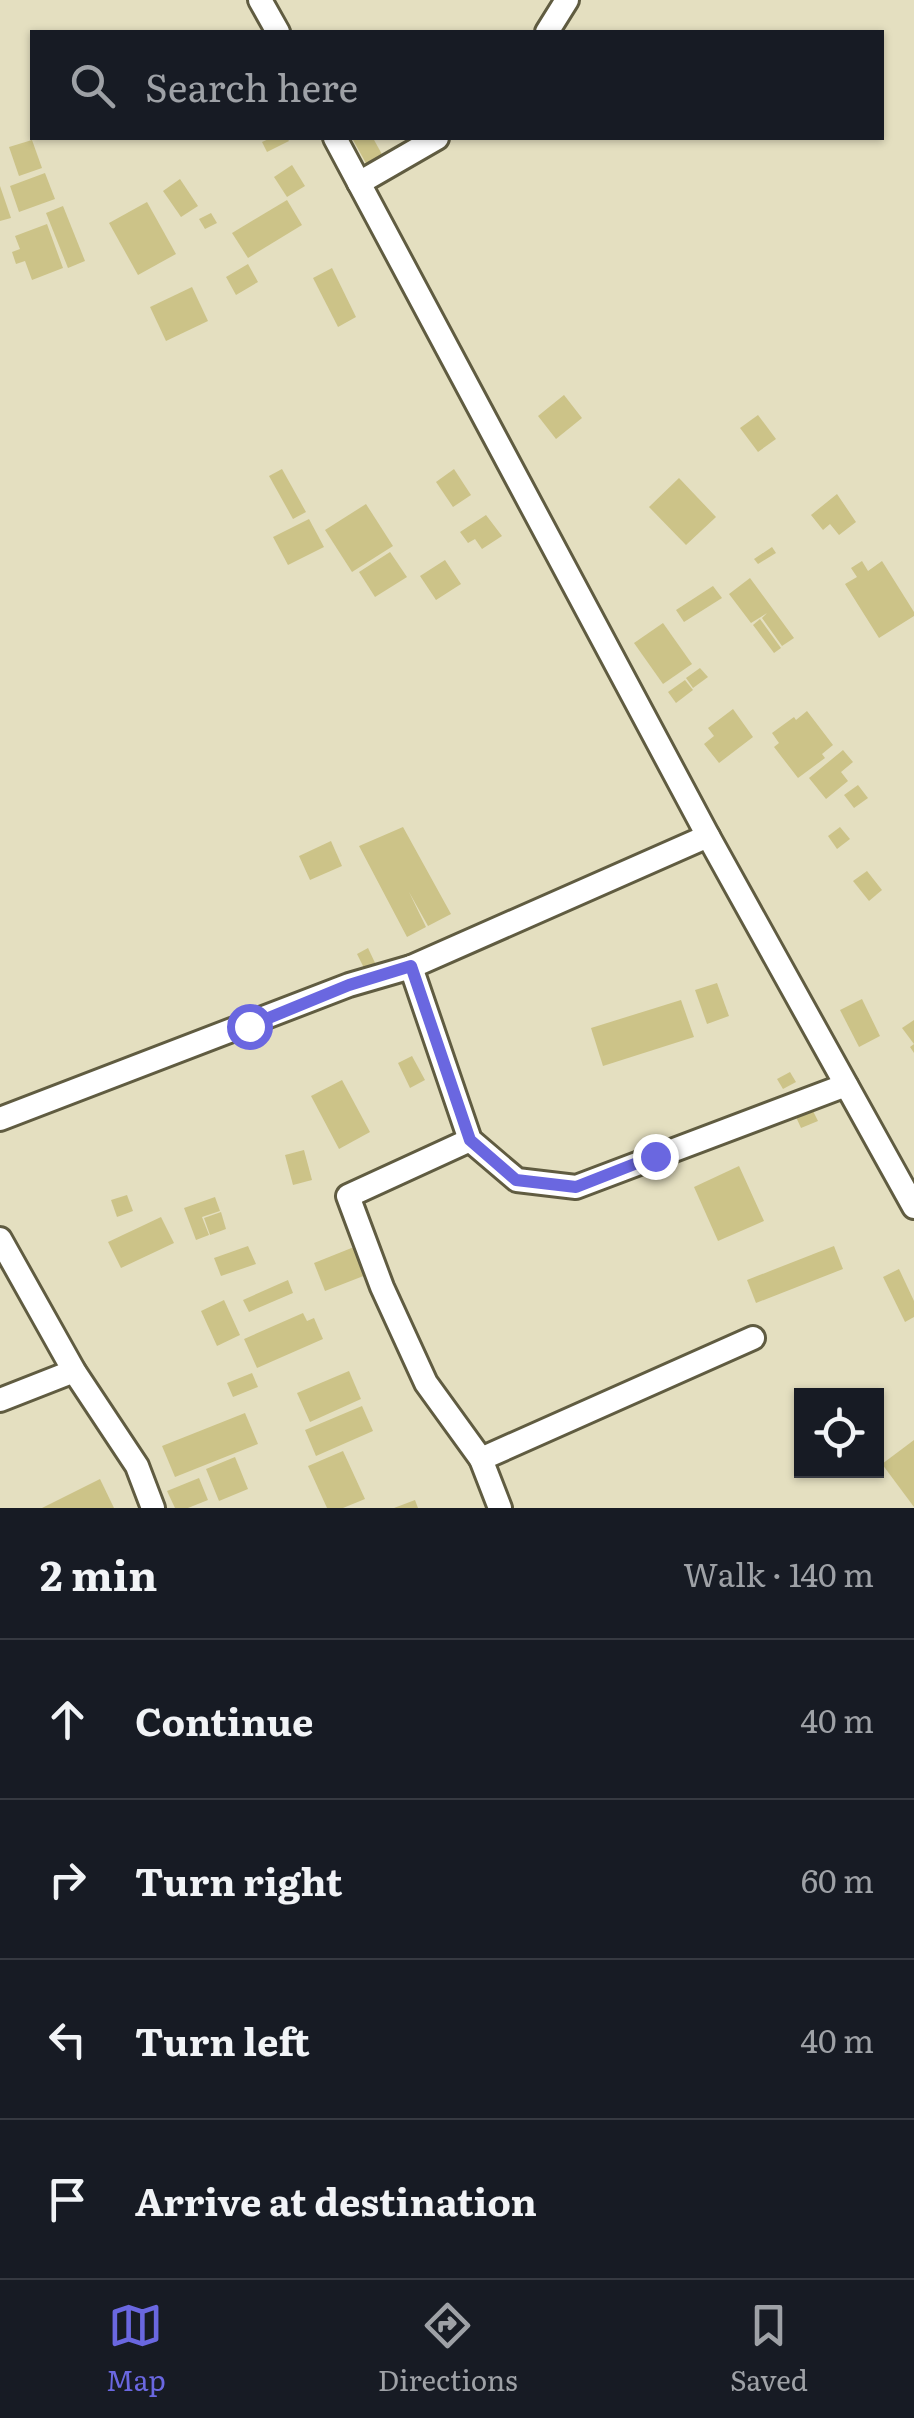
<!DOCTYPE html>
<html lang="en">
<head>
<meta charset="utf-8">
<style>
	body { margin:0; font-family:Literata,serif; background:#242831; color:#f1f3f6 }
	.controls { position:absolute; right:30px; bottom:30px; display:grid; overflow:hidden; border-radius:0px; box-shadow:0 2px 8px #0004 }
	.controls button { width:90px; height:90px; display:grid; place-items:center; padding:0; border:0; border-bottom:2px solid #363941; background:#171b24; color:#f1f3f6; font:50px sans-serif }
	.stop { position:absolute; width:30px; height:30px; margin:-22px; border:8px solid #6a67e0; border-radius:50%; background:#fff }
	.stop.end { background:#6a67e0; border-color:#fff; box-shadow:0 2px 10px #0008 }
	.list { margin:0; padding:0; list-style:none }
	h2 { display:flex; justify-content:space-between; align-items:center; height:130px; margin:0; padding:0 40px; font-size:42px }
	h2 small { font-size:32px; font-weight:400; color:#9ea1a6 }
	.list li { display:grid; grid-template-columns:65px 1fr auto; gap:30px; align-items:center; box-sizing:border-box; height:160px; padding:0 40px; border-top:2px solid #363941 }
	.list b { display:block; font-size:38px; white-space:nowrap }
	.list em { font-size:32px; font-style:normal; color:#9ea1a6 }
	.icon { flex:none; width:55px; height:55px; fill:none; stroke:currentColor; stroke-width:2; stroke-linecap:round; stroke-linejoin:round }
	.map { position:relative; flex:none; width:914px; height:1508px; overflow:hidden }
	.search { position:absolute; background:#171b24; box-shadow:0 2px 8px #0004; left:30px; right:30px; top:30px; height:110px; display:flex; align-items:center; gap:25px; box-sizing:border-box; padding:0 35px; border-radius:0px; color:#9ea1a6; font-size:38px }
	.sheet { height:770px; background:#171b24 }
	nav { display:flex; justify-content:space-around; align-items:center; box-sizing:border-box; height:140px; border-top:2px solid #363941; background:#171b24; font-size:28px; color:#9ea1a6 }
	nav a { display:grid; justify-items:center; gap:5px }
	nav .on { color:#6a67e0 }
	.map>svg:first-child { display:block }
	.building { fill:#ccc388 }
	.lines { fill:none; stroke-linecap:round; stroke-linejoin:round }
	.minor-casing { stroke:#605c41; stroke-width:28 }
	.minor { stroke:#fff; stroke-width:22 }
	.route { stroke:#6a67e0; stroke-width:12 }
</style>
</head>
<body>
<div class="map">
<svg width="914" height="1508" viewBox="0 0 914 1508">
	<rect width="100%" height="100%" fill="#e4dfc0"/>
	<g class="building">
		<polygon points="271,138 287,138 289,141 267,152 262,142"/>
		<polygon points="352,138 373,138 384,158 368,167"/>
		<polygon points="32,140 42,168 19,176 9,147"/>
		<polygon points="292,165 305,186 287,197 274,177"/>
		<polygon points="45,173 55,199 19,212 10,186"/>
		<polygon points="180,179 198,206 181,217 163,191"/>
		<polygon points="0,186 11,218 0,221"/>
		<polygon points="287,200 302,225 248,258 232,233"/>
		<polygon points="147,202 176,254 138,275 109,223"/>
		<polygon points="63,206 85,261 68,268 46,213"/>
		<polygon points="211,213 217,223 205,229 199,219"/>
		<polygon points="47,224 63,268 32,280 25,261 16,264 12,252 20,249 15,236"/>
		<polygon points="248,264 258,282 236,295 226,277"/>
		<polygon points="332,268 356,317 338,327 313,278"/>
		<polygon points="192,287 208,321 166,341 150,307"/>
		<polygon points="564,395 582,418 556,439 538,416"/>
		<polygon points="758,415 776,439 758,452 740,428"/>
		<polygon points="282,469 306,512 293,519 269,476"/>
		<polygon points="454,469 471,495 453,507 436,482"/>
		<polygon points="679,478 716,517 686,545 649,507"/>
		<polygon points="837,494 856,522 839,535 830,524 823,530 811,515"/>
		<polygon points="366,504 393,546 352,572 325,530"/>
		<polygon points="486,515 502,536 482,549 475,539 468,543 460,532"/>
		<polygon points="309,519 324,547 288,565 273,537"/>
		<polygon points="772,547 776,553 758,564 754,559"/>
		<polygon points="390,552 407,577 375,597 359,572"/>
		<polygon points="445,560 461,584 436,600 420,576"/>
		<polygon points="862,561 868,571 882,561 914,612 914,616 879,638 845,584 857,577 851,568"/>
		<polygon points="750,578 794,638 782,646 762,618 767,613 751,623 729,594"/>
		<polygon points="713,586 722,598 684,622 676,610"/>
		<polygon points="760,619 781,648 774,653 753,625"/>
		<polygon points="663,623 692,664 663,684 634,643"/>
		<polygon points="700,668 708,677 693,688 686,678"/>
		<polygon points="685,680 693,690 676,703 668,692"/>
		<polygon points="733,709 753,737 719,763 704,744 714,736 708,728"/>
		<polygon points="807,711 833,745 822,754 825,758 798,778 774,747 779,743 772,733 794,717 796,720"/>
		<polygon points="843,750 853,762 841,772 848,781 826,799 809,778"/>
		<polygon points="858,785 868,798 854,808 844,795"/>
		<polygon points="403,827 451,914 428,926 409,892 426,927 407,937 359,846"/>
		<polygon points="840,827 850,839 837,849 828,836"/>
		<polygon points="331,841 342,866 310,880 299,856"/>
		<polygon points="867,871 882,890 869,901 853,881"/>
		<polygon points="368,948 377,967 366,972 357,954"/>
		<polygon points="717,983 729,1016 707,1024 695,990"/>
		<polygon points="862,999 880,1036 859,1047 840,1010"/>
		<polygon points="681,1000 694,1037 603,1066 591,1028"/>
		<polygon points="914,1020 914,1053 910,1047 914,1044 902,1028"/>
		<polygon points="412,1056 425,1080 410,1088 398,1063"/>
		<polygon points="790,1072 796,1082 783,1089 777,1079"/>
		<polygon points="342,1080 370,1132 339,1149 311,1096"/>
		<polygon points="812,1109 818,1121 801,1128 796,1117"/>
		<polygon points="304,1150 312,1180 293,1185 285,1155"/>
		<polygon points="739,1166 764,1221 718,1241 694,1187"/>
		<polygon points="127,1195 133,1211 117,1217 111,1200"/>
		<polygon points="215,1197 220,1211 202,1217 209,1235 196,1240 184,1208"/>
		<polygon points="221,1212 226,1229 210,1235 204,1218"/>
		<polygon points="161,1217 174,1243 121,1268 108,1242"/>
		<polygon points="248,1246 256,1264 221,1276 214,1258"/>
		<polygon points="834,1246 843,1269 756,1303 747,1280"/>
		<polygon points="354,1247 366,1275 325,1291 314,1263"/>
		<polygon points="899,1269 914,1301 914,1317 905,1322 883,1277"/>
		<polygon points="288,1280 293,1293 249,1312 243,1300"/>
		<polygon points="224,1300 240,1335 217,1346 201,1311"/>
		<polygon points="303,1313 307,1321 314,1318 323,1339 257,1368 244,1339"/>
		<polygon points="349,1371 361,1399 310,1422 297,1393"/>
		<polygon points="252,1373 258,1387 233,1397 227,1383"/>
		<polygon points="362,1406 373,1431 316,1456 305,1430"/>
		<polygon points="245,1413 258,1444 175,1477 162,1446"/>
		<polygon points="914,1440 914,1507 882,1464"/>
		<polygon points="343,1451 365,1499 343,1508 327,1508 308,1466"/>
		<polygon points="235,1457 248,1489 219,1501 206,1469"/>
		<polygon points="199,1478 208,1500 188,1508 175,1508 167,1491"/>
		<polygon points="100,1479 114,1508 42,1508"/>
		<polygon points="415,1500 418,1508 394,1508"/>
	</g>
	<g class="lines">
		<defs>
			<g id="minor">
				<polyline points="260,0 278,32"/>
				<polyline points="547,32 567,0"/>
				<polyline points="335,138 708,836 914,1207"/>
				<polyline points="359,183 437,138"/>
				<polyline points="411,967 470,1140 517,1180 576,1187 846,1085"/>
				<polyline points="0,1119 349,985 411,967 708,836"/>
				<polyline points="470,1140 348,1196 382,1287 426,1383 481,1459"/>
				<polyline points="0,1239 74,1371 137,1466 153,1508"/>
				<polyline points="0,1400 74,1371"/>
				<polyline points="500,1508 481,1459 753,1338"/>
			</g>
		</defs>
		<use href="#minor" class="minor-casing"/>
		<use href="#minor" class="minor"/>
	</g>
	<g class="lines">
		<polyline class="route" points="249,1026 349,985 411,966 470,1140 516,1180 576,1187 655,1156"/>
	</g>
</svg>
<div class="controls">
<button><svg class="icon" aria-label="locate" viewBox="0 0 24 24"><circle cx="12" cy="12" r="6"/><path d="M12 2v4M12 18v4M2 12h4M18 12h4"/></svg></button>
</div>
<div class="stop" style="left:249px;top:1026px"></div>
<div class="stop end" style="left:655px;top:1156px"></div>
<div class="search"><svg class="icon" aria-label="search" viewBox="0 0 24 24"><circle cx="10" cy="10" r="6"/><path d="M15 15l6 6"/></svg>Search here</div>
</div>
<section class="sheet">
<h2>2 min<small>Walk · 140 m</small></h2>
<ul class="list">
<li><svg class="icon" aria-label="ahead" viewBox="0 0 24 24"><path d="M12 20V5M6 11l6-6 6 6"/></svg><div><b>Continue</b></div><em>40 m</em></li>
<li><svg class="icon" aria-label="right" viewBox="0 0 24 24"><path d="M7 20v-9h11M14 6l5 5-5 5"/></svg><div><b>Turn right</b></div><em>60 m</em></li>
<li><svg class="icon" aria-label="left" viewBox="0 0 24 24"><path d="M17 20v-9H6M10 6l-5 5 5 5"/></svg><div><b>Turn left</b></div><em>40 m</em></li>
<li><svg class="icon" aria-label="arrive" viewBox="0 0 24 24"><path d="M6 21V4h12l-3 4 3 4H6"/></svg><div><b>Arrive at destination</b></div></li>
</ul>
</section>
<nav>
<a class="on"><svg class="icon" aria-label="map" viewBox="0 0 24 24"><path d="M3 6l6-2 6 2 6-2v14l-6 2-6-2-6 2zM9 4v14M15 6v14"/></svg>Map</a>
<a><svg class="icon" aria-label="directions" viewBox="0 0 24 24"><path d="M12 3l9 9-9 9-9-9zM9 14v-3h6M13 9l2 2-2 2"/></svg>Directions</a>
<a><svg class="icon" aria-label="saved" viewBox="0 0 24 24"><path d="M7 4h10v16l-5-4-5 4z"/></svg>Saved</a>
</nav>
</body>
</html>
